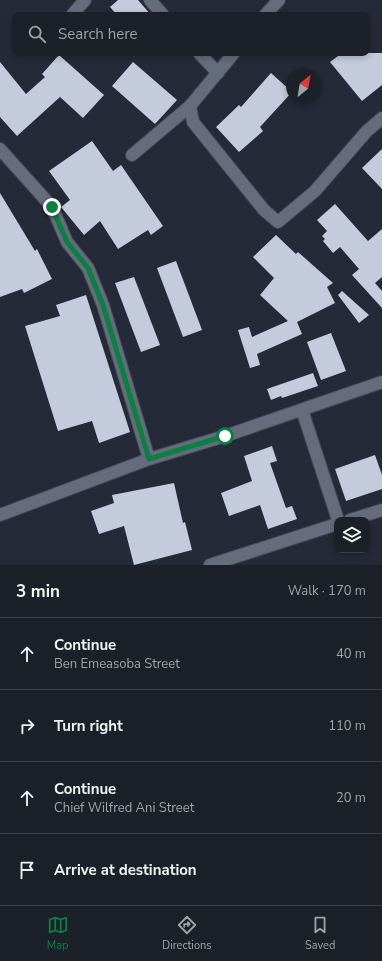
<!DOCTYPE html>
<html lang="en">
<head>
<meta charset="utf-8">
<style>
	body { margin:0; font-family:"Nunito Sans",sans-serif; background:#242831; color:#f1f3f6 }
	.controls { position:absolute; right:12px; bottom:12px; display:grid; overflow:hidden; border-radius:8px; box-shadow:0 2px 6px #0003 }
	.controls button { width:36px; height:36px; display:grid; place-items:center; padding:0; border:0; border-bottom:1px solid #393e46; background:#1b2029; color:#f1f3f6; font:20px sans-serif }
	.compass { position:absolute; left:286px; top:68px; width:36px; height:36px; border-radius:50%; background:#1b2029; box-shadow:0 2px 6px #0003; rotate:30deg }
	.stop { position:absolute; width:12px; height:12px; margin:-9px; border:3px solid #0b8043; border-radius:50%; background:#fff }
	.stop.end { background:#0b8043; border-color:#fff; box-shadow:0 1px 4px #0008 }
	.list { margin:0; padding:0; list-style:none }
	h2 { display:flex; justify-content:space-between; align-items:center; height:52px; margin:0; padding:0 16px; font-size:17px }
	h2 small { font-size:13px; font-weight:400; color:#a0a3a8 }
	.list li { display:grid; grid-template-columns:26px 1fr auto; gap:12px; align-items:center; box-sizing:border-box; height:72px; padding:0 16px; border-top:1px solid #393e46 }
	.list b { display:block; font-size:15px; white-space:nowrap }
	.list p { margin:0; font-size:13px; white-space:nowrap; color:#a0a3a8 }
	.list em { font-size:13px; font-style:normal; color:#a0a3a8 }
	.icon { flex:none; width:22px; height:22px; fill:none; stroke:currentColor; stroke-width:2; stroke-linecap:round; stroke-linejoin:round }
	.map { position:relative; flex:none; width:382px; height:565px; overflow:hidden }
	.search { position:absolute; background:#1b2029; box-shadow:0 2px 6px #0003; left:12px; right:12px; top:12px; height:44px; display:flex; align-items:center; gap:10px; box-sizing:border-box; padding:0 14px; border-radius:8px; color:#a0a3a8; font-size:15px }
	.sheet { height:340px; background:#1b2029 }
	nav { display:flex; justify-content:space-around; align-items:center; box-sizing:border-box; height:56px; border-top:1px solid #393e46; background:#1b2029; font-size:11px; color:#a0a3a8 }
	nav a { display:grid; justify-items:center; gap:2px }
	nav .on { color:#0b8043 }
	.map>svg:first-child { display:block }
	.building { fill:#c3cbdc }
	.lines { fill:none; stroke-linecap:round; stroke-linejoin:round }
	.minor-casing { stroke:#434853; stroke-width:14 }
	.minor { stroke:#656d7c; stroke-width:12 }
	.route { stroke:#0b8043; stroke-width:5 }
</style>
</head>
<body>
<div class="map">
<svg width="382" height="565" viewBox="0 0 382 565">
	<rect width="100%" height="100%" fill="#242a37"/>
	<g class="building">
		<polygon points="118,0 138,0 151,15 117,15 110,7"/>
		<polygon points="342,53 382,53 382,85 362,101 330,62"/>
		<polygon points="59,55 104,95 83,118 60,97 17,136 0,117 0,62 26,94 45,77 42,74"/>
		<polygon points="133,62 177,100 155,124 112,86"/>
		<polygon points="271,73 292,92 260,127 263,131 239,152 216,127 239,105 241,107"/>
		<polygon points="92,141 113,171 121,165 163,226 151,235 148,230 118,249 100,221 84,235 61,207 70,200 49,171"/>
		<polygon points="382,149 382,189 362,168"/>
		<polygon points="0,193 35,251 37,249 52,279 24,293 22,289 0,297"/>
		<polygon points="335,204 368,241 382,229 382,277 375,283 382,291 382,308 352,275 359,269 340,247 333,253 323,241 325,239 322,236 327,231 317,220"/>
		<polygon points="276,235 296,254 298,252 333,283 327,287 335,303 297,322 302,334 257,354 260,365 250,368 238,330 249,327 252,337 288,321 260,295 274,278 253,257"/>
		<polygon points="176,261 202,330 183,337 157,268"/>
		<polygon points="134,277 160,345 141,352 115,283"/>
		<polygon points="342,291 369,315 359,323 338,295"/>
		<polygon points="86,295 130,432 99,443 92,421 58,431 25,326 60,316 56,305"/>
		<polygon points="331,333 346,371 321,380 307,342"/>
		<polygon points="313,373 318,386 282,398 281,396 271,400 267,389"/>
		<polygon points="272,446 277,461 270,463 286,508 292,506 297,519 268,529 260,505 229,516 221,493 252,481 244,456"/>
		<polygon points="375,455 382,475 382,489 346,501 335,469"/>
		<polygon points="174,483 183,523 185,522 192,550 134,565 124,526 99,534 91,511 114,503 112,495"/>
	</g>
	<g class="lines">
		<defs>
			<g id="minor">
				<polyline points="150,0 163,15"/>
				<polyline points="72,15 85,0"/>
				<polyline points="265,15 279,0"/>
				<polyline points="199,53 218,73"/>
				<polyline points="190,106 193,122 264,210 278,222 315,191 366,132 382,118"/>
				<polyline points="0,149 52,207 67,242 88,268 103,305 149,459"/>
				<polyline points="132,155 190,106 234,53"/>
				<polyline points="302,410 338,520"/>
				<polyline points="0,515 149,459 225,436 382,382"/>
				<polyline points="350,520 382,510"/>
				<polyline points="210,565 337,524"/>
			</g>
		</defs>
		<use href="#minor" class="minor-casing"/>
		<use href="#minor" class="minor"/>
	</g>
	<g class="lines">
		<polyline class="route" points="52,207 67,242 88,268 103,305 149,459 225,436"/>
	</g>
</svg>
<div class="controls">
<button><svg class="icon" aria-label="layers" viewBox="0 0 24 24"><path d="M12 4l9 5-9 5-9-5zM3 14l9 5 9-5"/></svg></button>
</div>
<svg class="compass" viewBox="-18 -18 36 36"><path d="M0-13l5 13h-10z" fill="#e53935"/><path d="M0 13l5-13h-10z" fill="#a0a3a8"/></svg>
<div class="stop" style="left:225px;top:436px"></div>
<div class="stop end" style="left:52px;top:207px"></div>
<div class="search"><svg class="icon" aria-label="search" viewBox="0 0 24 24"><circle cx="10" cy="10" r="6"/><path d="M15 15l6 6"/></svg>Search here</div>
</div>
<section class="sheet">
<h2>3 min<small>Walk · 170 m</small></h2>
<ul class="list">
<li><svg class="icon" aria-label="ahead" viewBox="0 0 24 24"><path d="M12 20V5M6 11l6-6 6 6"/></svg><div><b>Continue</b><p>Ben Emeasoba Street</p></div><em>40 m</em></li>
<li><svg class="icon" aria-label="right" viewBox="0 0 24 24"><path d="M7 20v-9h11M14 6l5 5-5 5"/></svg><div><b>Turn right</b></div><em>110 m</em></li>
<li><svg class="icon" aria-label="ahead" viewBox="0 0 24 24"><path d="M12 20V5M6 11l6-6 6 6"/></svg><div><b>Continue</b><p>Chief Wilfred Ani Street</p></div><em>20 m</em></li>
<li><svg class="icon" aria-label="arrive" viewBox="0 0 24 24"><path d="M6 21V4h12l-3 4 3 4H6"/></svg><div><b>Arrive at destination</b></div></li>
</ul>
</section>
<nav>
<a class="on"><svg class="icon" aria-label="map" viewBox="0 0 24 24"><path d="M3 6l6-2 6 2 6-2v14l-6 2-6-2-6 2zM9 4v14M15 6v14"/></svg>Map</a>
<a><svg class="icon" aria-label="directions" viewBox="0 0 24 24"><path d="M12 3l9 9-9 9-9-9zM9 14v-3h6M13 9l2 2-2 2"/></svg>Directions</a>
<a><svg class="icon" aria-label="saved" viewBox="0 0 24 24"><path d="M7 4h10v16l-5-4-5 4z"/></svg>Saved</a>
</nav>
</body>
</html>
